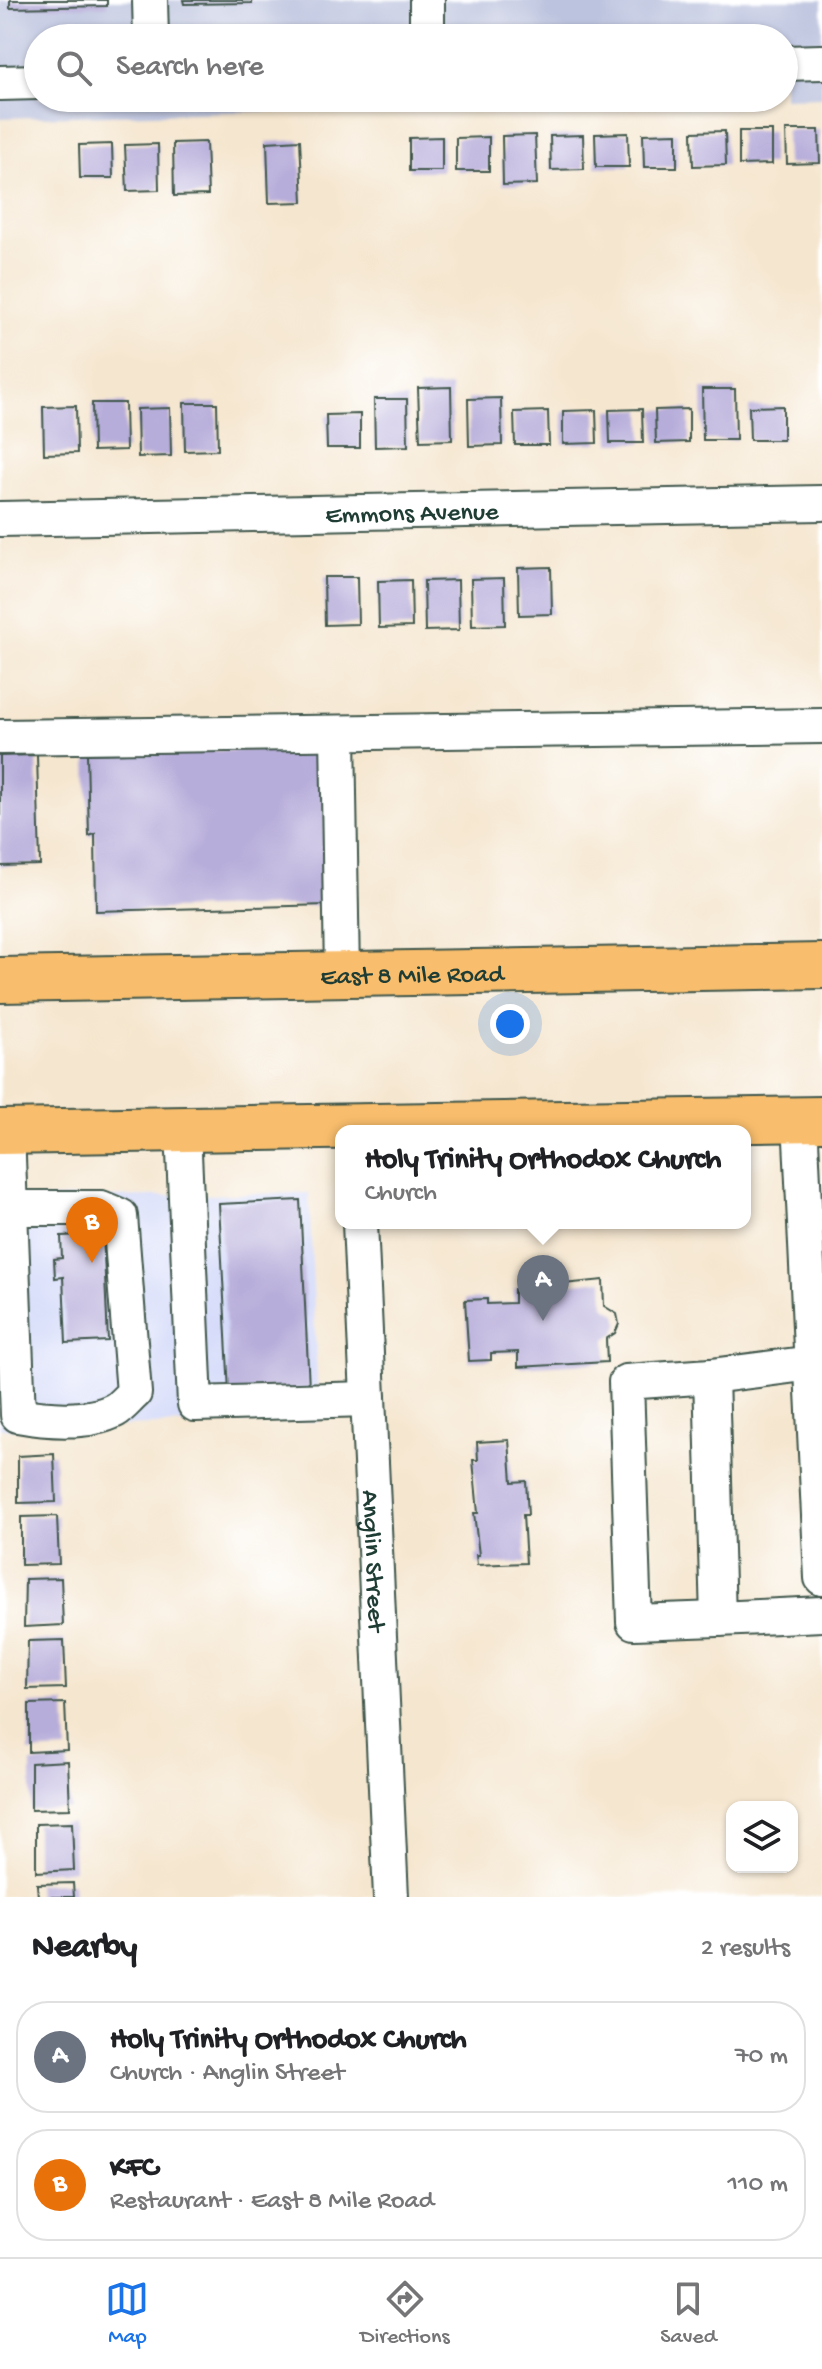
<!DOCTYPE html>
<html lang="en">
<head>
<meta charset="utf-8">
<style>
	body { margin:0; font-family:"Gochi Hand",sans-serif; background:#f6f6f6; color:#202124 }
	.controls { position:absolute; right:24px; bottom:24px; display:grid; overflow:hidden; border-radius:16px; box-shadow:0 2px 6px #0004 }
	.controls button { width:72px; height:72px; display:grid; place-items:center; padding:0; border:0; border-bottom:2px solid #e0e0e0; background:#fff; color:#202124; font:40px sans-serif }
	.you { position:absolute; left:510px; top:1024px; width:28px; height:28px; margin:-20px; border:6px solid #fff; border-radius:50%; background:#1a73e8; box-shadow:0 0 0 12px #1a73e833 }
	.badge { display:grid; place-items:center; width:52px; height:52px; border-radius:50%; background:#1a73e8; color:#fff; font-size:26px; font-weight:700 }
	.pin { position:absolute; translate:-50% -66px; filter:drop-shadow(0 2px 4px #0008) }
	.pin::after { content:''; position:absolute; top:42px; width:28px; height:24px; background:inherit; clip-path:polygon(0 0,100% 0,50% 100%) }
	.popup { position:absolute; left:335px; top:1125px; width:416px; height:104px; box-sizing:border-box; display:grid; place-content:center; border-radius:16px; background:#fff; filter:drop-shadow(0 2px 6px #0005); font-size:26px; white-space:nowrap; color:#757577 }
	.popup b { font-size:30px; color:#202124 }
	.popup::after { content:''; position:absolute; left:50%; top:100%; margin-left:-16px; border:16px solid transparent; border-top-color:#fff }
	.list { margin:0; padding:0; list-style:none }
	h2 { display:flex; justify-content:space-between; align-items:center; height:104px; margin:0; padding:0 32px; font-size:34px }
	h2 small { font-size:26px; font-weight:400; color:#757577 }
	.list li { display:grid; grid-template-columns:52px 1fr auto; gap:24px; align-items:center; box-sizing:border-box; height:112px; margin:0 16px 16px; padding:0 16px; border:2px solid #e0e0e0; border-radius:32px }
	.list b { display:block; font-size:30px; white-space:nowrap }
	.list p { margin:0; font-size:26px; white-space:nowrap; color:#757577 }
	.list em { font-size:26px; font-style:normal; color:#757577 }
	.icon { flex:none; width:44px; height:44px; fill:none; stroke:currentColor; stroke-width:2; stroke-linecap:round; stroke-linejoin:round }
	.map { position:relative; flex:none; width:822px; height:1897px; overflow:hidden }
	.search { position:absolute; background:#fff; box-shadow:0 2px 6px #0004; left:24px; right:24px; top:24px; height:88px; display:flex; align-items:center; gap:20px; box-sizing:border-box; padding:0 28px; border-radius:44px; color:#757577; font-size:30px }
	.sheet { height:360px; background:#fff }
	nav { display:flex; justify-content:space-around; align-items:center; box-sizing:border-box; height:112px; border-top:2px solid #e0e0e0; background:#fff; font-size:22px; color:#757577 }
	nav a { display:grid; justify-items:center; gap:4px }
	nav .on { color:#1a73e8 }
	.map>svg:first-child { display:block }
	.built { fill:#d3d9f9 }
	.industrial { fill:#bcc3de }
	.building { fill:#b7adda }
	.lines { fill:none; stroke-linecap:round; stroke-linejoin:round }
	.minor-casing { stroke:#3f564b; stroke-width:38 }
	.highway-casing { stroke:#3f564b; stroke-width:48 }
	.minor { stroke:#fff; stroke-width:34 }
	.highway { stroke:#f9be6d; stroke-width:44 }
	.labels { text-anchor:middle; stroke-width:7; stroke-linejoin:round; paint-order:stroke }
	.street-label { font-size:26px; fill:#1f3d34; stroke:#fff }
</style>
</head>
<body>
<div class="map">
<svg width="822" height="1897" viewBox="0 0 822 1897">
	<rect width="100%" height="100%" fill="#fff"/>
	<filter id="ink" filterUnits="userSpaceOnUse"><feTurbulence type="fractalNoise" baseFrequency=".0125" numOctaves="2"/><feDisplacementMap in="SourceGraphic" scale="16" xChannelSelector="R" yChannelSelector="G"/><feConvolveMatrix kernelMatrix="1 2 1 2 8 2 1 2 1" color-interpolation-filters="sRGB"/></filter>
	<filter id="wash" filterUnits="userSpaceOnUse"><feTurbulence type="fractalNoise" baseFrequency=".006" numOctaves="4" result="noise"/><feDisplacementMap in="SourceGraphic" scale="32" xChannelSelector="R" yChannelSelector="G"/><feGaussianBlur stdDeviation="1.8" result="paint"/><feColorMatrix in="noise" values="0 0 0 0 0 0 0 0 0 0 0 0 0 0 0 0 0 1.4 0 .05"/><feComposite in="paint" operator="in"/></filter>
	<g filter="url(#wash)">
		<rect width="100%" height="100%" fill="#f5e6cf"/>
		<polygon class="built" points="309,1193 319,1421 0,1429 0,1199"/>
		<polygon class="industrial" points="0,0 822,0 822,97 784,98 784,38 38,38 38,98 774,98 0,118"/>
		<g id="blocks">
			<g class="building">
				<polygon points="10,0 107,0 107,6 10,8"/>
				<polygon points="183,0 252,0 252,3 184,4"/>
				<polygon points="786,130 819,130 820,163 787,164"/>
				<polygon points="725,131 726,165 693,166 692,132"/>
				<polygon points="739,131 772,131 772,164 739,165"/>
				<polygon points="628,133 629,167 596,167 595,134"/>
				<polygon points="677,133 677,167 644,167 643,134"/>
				<polygon points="535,135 537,184 503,185 502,136"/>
				<polygon points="583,135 584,169 551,170 550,136"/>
				<polygon points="442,137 442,171 409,171 409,138"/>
				<polygon points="489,137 489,171 456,171 456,138"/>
				<polygon points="300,140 303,202 269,203 267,142"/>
				<polygon points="206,142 208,195 174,196 173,143"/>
				<polygon points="112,144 113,178 80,178 79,145"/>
				<polygon points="158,144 159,190 127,191 125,145"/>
				<polygon points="451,387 452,440 420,441 418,388"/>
				<polygon points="702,389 735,389 736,440 703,440"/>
				<polygon points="501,398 502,445 469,446 468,399"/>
				<polygon points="374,399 407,399 408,446 375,447"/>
				<polygon points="92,403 125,403 126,450 93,451"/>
				<polygon points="184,403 217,403 218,450 185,451"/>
				<polygon points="76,406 77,453 44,454 43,407"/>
				<polygon points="783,406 783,440 750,440 749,407"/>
				<polygon points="170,408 171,456 138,457 137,409"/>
				<polygon points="642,409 643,443 610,443 609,410"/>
				<polygon points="689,409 689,442 656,443 655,410"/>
				<polygon points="596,410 597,443 563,444 563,411"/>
				<polygon points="548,411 549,445 515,445 514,412"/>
				<polygon points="360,414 360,448 327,448 326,415"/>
				<polygon points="551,567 552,614 519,615 518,568"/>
				<polygon points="324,577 357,577 358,624 325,625"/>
				<polygon points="504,578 505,625 472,626 471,579"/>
				<polygon points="411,580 412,627 379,628 378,581"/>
				<polygon points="458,580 459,630 425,631 424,581"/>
				<polygon points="323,748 327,905 96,911 95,834 89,836 87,754"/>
				<polygon points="37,755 40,865 0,866 0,756"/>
				<polygon points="300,1200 309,1388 229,1392 219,1204"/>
				<polygon points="103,1234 108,1341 66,1343 63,1277 55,1278 54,1259 62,1258 61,1236"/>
				<polygon points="603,1280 604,1306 617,1314 619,1324 615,1333 606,1339 607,1362 518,1367 518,1352 491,1353 491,1360 469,1361 465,1300 487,1299 487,1304 514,1303 514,1289"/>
				<polygon points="509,1440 512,1482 526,1481 528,1515 523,1515 526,1563 477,1565 476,1555 479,1555 474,1513 478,1513 473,1460 478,1460 477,1442"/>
				<polygon points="54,1454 56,1502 18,1503 18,1456"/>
				<polygon points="57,1516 59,1564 21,1565 21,1517"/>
				<polygon points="61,1578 63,1625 24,1627 25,1579"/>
				<polygon points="64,1640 66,1688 27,1689 28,1641"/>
				<polygon points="65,1703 67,1750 29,1752 29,1704"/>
				<polygon points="68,1761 70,1809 31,1810 31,1763"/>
				<polygon points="72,1823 74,1870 36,1872 36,1824"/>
				<polygon points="73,1883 74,1897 38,1897 37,1884"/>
			</g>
		</g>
	</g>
	<g filter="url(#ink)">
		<use href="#blocks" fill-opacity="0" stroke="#3f564b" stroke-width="2"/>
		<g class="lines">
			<defs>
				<g id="minor">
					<polyline points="150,0 151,38"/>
					<polyline points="427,0 427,38"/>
					<polyline points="784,63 822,62"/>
					<polyline points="0,83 38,82"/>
					<path id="s1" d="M0 519 822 503"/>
					<polyline points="338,733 342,974"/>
					<polyline points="0,737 822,726"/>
					<polyline points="800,1119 822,1578"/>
					<polyline points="183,1130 195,1404 368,1399"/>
					<path d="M7 1132 18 1415C45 1420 89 1424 115 1410 122 1406 128 1398 134 1393L120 1216 101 1208H9"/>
					<path id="s2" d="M360 1223 391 1897"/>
					<polyline points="711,1376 718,1619 822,1614"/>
					<polyline points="718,1619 634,1622 626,1382 711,1376 812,1363"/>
				</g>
				<g id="highway">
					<path id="s3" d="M0 980 822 966"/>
					<polyline points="0,1132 822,1119"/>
				</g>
			</defs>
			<use href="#minor" class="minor-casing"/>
			<use href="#highway" class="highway-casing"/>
			<use href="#minor" class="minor"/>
			<use href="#highway" class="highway"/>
		</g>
	</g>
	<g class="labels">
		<g class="street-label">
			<text dy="9" stroke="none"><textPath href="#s1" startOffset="412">Emmons Avenue</textPath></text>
			<text dy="9" stroke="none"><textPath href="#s3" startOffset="412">East 8 Mile Road</textPath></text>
			<text dy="9" stroke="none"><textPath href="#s2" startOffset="338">Anglin Street</textPath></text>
		</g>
	</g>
</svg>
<div class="controls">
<button><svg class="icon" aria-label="layers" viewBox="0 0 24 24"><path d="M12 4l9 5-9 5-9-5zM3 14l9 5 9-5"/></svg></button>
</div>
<div class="you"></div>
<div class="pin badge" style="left:543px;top:1321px;background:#6b7280">A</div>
<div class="popup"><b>Holy Trinity Orthodox Church</b>Church</div>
<div class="pin badge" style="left:92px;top:1263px;background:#e8710a">B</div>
<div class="search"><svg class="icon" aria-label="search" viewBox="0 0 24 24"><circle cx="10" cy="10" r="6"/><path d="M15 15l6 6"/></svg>Search here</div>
</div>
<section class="sheet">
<h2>Nearby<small>2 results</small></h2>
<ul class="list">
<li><span class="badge" style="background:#6b7280">A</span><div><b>Holy Trinity Orthodox Church</b><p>Church · Anglin Street</p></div><em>70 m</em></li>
<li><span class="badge" style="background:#e8710a">B</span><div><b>KFC</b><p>Restaurant · East 8 Mile Road</p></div><em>110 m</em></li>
</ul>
</section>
<nav>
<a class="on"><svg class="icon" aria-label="map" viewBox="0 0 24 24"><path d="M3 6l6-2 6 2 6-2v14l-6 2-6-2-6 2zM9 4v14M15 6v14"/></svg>Map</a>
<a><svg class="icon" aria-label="directions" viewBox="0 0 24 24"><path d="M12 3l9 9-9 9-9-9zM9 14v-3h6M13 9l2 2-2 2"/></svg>Directions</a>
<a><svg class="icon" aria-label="saved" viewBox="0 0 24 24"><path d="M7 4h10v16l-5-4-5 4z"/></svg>Saved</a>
</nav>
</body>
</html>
